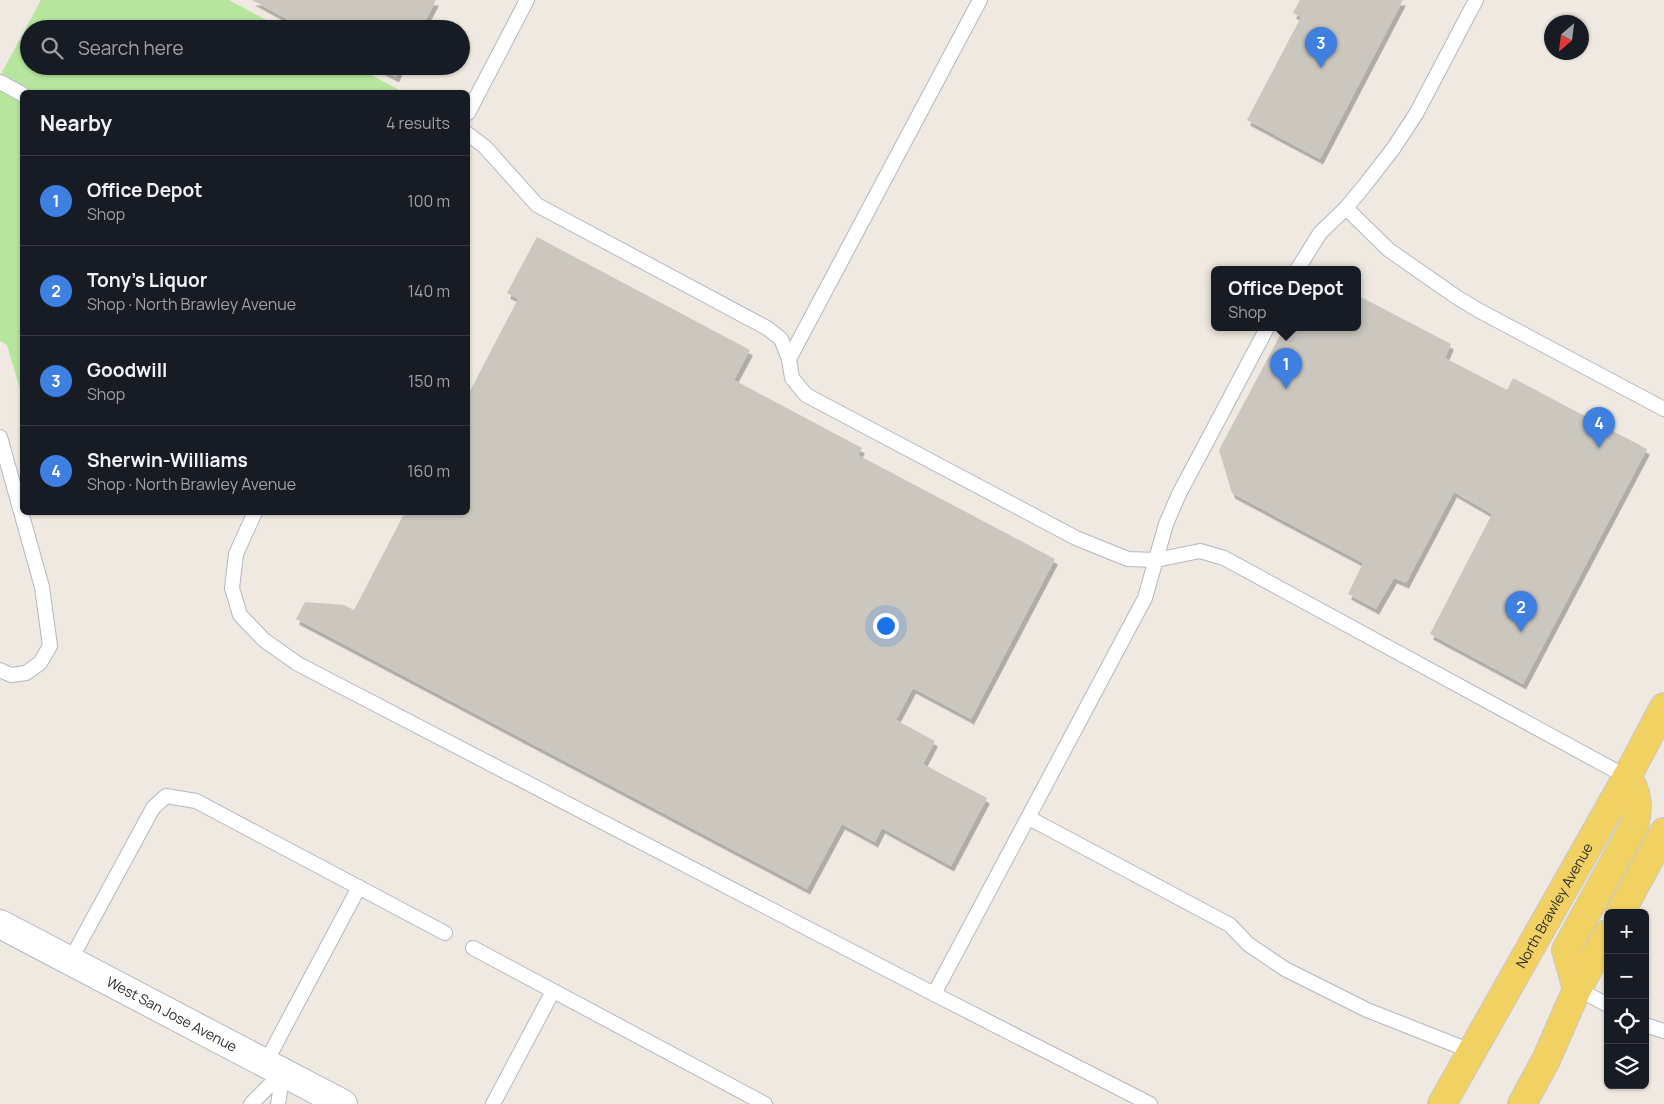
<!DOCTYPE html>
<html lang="en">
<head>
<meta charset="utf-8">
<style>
	body { margin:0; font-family:Manrope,sans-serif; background:#242831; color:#f1f3f6 }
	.controls { position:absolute; right:15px; bottom:15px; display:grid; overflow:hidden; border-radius:8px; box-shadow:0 1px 4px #0004 }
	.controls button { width:45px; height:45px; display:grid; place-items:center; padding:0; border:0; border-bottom:1px solid #363941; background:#171b24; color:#f1f3f6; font:25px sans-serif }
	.compass { position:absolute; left:1544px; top:15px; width:45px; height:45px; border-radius:50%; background:#171b24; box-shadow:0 1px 4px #0004; rotate:208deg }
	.you { position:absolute; left:885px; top:625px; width:18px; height:18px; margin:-12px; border:4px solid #fff; border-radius:50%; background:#1a73e8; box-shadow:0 0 0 8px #1a73e833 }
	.badge { display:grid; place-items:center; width:32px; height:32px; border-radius:50%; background:#7c3aed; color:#fff; font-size:16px; font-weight:700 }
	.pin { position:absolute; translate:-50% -41px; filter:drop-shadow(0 1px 2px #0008) }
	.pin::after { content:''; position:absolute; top:26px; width:18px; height:15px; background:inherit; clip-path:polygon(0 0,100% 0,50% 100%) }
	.popup { position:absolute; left:1211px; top:266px; width:150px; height:65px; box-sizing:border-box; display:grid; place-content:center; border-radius:8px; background:#171b24; filter:drop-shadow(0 1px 4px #0005); font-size:16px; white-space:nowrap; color:#9ea1a6 }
	.popup b { font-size:19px; color:#f1f3f6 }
	.popup::after { content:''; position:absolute; left:50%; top:100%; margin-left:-10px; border:10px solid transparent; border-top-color:#171b24 }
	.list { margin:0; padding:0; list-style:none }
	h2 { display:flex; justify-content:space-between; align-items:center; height:65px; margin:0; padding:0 20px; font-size:21px }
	h2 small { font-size:16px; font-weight:400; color:#9ea1a6 }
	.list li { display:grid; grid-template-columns:32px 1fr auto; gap:15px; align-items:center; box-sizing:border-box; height:90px; padding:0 20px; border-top:1px solid #363941 }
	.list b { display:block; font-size:19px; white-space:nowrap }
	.list p { margin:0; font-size:16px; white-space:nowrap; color:#9ea1a6 }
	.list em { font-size:16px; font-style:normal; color:#9ea1a6 }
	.icon { flex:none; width:28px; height:28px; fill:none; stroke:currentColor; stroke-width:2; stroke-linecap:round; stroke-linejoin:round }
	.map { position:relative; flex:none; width:1664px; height:1104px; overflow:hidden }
	.search { position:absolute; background:#171b24; box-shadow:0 1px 4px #0004; left:20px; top:20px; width:450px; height:55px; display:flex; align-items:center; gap:12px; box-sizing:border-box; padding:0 18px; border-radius:28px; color:#9ea1a6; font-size:19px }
	.panel { position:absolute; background:#171b24; box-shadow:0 1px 4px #0004; left:20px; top:90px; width:450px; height:425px; border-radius:8px }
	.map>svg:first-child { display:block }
	.green { fill:#b6e59e }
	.building { fill:#cbc7bf; filter:url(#shadow) }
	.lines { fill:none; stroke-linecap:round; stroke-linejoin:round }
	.service-casing { stroke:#b4b7c1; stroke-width:16 }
	.tertiary-casing { stroke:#b4b7c1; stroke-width:30 }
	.primary-casing { stroke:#c9c9c9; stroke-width:30 }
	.service { stroke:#fff; stroke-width:14 }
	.tertiary { stroke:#fff; stroke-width:28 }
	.primary { stroke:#f2d163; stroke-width:28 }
	.labels { text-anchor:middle; stroke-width:4.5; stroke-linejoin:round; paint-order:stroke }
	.street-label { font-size:14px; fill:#2e2e2e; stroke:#fff }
</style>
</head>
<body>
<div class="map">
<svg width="1664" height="1104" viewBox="0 0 1664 1104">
	<defs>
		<filter id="shadow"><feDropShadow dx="3" dy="5.5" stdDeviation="0" flood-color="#0004"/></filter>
	</defs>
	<rect width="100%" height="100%" fill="#efe9e1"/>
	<polygon class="green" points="41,0 229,0 283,29 29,29 29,66 354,66 403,92 22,92 22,396 7,345 0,341 0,76"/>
	<g class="building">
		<polygon points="252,0 436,0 421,29 305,29"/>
		<polygon points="1300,0 1403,0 1320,159 1247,120 1301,17 1293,13"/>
		<polygon points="375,66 401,66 396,77"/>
		<polygon points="537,237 750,350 734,380 862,448 858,455 1055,559 971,719 913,688 896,720 935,741 923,764 987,798 951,866 882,828 875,842 842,824 807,889 296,619 305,602 344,605 354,610 405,512 468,512 468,395 518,299 507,293"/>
		<polygon points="1357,295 1451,344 1445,358 1507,390 1513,378 1647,449 1523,684 1430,634 1492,514 1454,492 1406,583 1394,578 1376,609 1348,594 1363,563 1232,493 1219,450 1284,328 1357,328"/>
	</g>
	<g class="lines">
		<defs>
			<g id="service">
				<polyline points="0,82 22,94"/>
				<polyline points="468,113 527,0"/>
				<polyline points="468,134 485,147 537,205 767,328 781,339 789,359 792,378 806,395 1076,538 1128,559 1156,560 1200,551 1224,558 1627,777"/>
				<polyline points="1346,208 1389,250 1455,296 1478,310 1664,409"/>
				<polyline points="1297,270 1320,233 1346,208 1365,185 1393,149 1416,114 1476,0"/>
				<polyline points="789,359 980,0"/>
				<polyline points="0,437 42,587 50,646 40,663 26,673 11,675 0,670"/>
				<polyline points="255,512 236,554 232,588 240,615 264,640 298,664 934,994 1150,1104"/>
				<polyline points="1029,818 1230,925 1248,944 1285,969 1367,1010 1471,1051"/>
				<polyline points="473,948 765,1104"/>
				<polyline points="70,961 153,808 166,796 196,801 445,933"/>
				<polyline points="1577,989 1608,1005"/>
				<polyline points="934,994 1145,598 1166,524 1179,494 1267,328"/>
				<polyline points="1645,1025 1664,1031"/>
				<polyline points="266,1062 359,887"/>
				<polyline points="251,1104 283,1072"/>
				<polyline points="278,1104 283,1072"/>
				<polyline points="493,1104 553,991"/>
			</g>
			<g id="tertiary">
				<path id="s1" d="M0 924 343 1104"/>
			</g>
			<g id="primary">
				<polyline points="1620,913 1664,832"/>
				<path d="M1577 989 1566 950 1634 826C1639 807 1638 793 1627 777"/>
				<path id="s2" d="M1442 1104 1627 777 1664 707"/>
				<polyline points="1522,1104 1546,1060 1577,989 1608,934"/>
			</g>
		</defs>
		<use href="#service" class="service-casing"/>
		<use href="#tertiary" class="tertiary-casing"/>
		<use href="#primary" class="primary-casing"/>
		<use href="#service" class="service"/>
		<use href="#tertiary" class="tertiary"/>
		<use href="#primary" class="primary"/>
	</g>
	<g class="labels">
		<g class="street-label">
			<text dy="5" stroke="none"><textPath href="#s2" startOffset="228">North Brawley Avenue</textPath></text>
			<text dy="5" stroke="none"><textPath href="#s1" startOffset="194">West San Jose Avenue</textPath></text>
		</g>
	</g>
</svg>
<div class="controls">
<button>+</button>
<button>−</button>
<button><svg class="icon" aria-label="locate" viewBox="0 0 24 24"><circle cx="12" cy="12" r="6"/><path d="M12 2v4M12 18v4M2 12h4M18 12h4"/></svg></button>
<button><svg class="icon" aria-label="layers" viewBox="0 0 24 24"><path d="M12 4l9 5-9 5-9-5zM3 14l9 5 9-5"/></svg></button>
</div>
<svg class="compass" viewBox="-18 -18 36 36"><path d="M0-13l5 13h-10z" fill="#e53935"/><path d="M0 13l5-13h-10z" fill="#9ea1a6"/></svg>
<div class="you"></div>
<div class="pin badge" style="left:1286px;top:389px;background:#3f7fe0">1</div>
<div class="popup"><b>Office Depot</b>Shop</div>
<div class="pin badge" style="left:1521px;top:632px;background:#3f7fe0">2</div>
<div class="pin badge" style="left:1321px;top:68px;background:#3f7fe0">3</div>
<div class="pin badge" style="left:1599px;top:448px;background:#3f7fe0">4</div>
<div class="search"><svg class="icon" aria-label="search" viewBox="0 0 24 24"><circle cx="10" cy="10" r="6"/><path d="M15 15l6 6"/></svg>Search here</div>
<section class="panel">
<h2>Nearby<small>4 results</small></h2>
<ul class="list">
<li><span class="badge" style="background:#3f7fe0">1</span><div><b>Office Depot</b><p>Shop</p></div><em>100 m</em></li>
<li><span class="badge" style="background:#3f7fe0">2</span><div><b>Tony's Liquor</b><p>Shop · North Brawley Avenue</p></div><em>140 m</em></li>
<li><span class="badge" style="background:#3f7fe0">3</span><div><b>Goodwill</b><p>Shop</p></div><em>150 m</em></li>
<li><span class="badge" style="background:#3f7fe0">4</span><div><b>Sherwin-Williams</b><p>Shop · North Brawley Avenue</p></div><em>160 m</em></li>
</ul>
</section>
</div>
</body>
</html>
